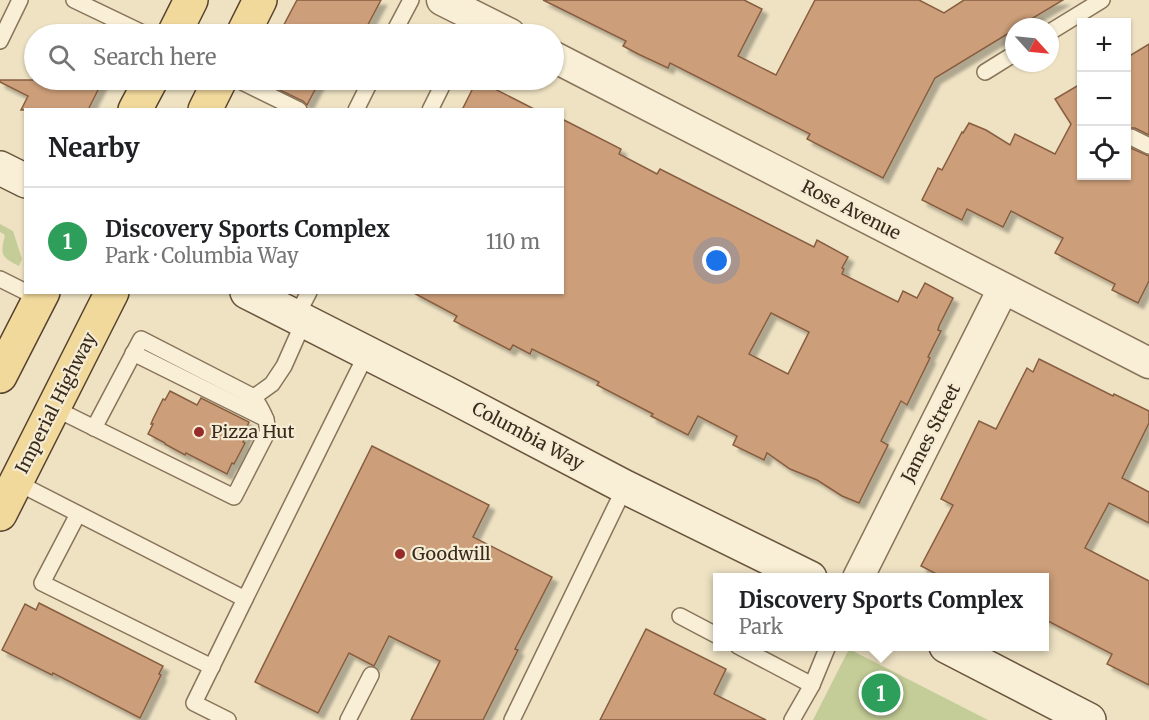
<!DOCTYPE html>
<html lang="en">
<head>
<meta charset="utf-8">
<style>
	body { margin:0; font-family:Merriweather,serif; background:#f2f2f2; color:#202124 }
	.controls { position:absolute; right:18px; top:18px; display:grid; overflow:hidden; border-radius:0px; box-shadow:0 2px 4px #0004 }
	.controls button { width:54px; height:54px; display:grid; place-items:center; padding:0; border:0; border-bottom:2px solid #e0e0e0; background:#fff; color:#202124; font:30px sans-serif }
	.compass { position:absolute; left:1005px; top:18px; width:54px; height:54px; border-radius:50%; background:#fff; box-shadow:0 2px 4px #0004; rotate:117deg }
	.you { position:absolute; left:717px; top:261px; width:21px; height:21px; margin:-15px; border:4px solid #fff; border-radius:50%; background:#1a73e8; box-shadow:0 0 0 9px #1a73e833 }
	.badge { display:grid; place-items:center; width:39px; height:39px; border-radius:50%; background:#b45309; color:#fff; font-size:20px; font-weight:700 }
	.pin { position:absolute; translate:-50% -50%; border:3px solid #fff; box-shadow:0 2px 6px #0006 }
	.popup { position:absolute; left:713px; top:573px; width:336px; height:78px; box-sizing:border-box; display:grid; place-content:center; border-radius:0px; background:#fff; filter:drop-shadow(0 2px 4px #0005); font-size:20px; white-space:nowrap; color:#757577 }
	.popup b { font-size:22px; color:#202124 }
	.popup::after { content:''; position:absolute; left:50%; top:100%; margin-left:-12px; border:12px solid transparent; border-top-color:#fff }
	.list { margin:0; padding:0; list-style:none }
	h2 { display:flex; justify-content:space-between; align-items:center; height:78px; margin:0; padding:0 24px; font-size:26px }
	h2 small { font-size:20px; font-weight:400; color:#757577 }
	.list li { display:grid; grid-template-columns:39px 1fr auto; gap:18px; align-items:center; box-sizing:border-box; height:108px; padding:0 24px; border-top:2px solid #e0e0e0 }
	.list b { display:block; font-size:22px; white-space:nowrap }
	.list p { margin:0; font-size:20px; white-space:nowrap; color:#757577 }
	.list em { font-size:20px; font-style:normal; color:#757577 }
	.icon { flex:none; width:33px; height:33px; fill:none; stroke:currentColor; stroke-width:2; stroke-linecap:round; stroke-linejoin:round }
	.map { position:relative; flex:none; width:1149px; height:720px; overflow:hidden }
	.search { position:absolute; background:#fff; box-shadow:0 2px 4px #0004; left:24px; top:24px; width:540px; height:66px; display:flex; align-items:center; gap:15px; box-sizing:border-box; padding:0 21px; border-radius:33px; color:#757577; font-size:22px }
	.panel { position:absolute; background:#fff; box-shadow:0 2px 4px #0004; left:24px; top:108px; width:540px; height:186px; border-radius:0px }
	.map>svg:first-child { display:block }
	.green { fill:#c4cc97 }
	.building { fill:#cc9e79; stroke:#875e40; stroke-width:1.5; fill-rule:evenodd; filter:url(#shadow) }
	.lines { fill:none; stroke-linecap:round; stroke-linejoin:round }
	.lane-casing { stroke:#88745a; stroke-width:18 }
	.street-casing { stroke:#88745a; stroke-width:33 }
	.secondary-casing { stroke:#6a553d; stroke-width:36 }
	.primary-casing { stroke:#56422e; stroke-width:36 }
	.lane { stroke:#f9efd6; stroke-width:15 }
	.street { stroke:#f9efd6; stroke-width:30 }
	.secondary { stroke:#f9efd6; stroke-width:33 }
	.primary { stroke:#f1d89b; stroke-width:33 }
	.poi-dot { fill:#962c2a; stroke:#f5ecd3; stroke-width:2 }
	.labels { text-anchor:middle; stroke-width:4.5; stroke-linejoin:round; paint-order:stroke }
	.street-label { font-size:18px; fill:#382b1e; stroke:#f5ecd3 }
	.poi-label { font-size:18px; fill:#382b1e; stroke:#f5ecd3; text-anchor:start }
</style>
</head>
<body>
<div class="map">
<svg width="1149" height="720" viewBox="0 0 1149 720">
	<defs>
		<filter id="shadow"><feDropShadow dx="5.5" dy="5.5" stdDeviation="1.5" flood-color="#0004"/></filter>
	</defs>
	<rect width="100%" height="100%" fill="#eee2c3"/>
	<g class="green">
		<path d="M0 224 13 231 22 259 19 266C1 257 0 255 5 235L0 232Z"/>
		<polygon points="849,649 988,720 813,720"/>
	</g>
	<g class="building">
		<polygon points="297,0 381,0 363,34 279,34"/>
		<polygon points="543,0 744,0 762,9 738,56 776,75 815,0 919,0 944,13 964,0 1063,0 1018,27 1014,27 1014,30 935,78 883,178 807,139 810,134 670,63 668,68 638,54 623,46 626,41"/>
		<polygon points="1149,44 1149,135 1135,128 1126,128 1126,58"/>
		<polygon points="0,80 103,80 88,110 21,110 28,96 0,82"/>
		<polygon points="259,80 320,80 307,105 303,101"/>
		<polygon points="477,80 485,84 536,110 462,110"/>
		<polygon points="1082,83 1082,176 1126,176 1126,146 1149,156 1149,281 1138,303 1112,290 1115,284 1055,253 1063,238 1011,211 1003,227 967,209 962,220 922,200 938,168 942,170 962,132 963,133 969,123 986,130 1010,145 1015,134 1055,154 1071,124 1055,99"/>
		<path d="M562 119 621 149 619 154 657 174 660 169 814 247 817 240 848 257 842 268 844 269 842 274 898 302 903 291 917 298 925 283 953 298 939 326 938 330 941 331 928 357 930 358 907 405 901 401 881 441 888 445 859 503 842 496 817 480 790 469 767 453 764 460 733 445 737 436 698 416 688 435 651 416 653 414 597 385 599 382 532 349 530 354 513 345 510 350 454 321 457 316 412 292H562ZM771 313 809 332 788 374 749 354Z"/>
		<polygon points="1039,359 1113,396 1114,394 1149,411 1149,423 1122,478 1149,492 1149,523 1109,503 1085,548 1149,581 1149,685 1107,664 1112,654 1044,619 1044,578 944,578 921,566 953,505 941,499 979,421 996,429 1027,368 1033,372"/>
		<polygon points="170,391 197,405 201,398 249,422 246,429 249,431 243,442 245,443 234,464 232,463 227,474 186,453 185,455 165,444 165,443 148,434 153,424 151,424 153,419 163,399 165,400"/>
		<polygon points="372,446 489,505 473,537 552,577 515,649 518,650 483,720 411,720 440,661 389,636 374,666 349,653 318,713 255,682"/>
		<polygon points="39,603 163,666 159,674 161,675 140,718 53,673 52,675 2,650 25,604 36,610"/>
		<polygon points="646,629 726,669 714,694 766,720 600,720"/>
	</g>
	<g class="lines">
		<defs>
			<g id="lane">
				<polyline points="74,0 145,34"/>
				<polyline points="1050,32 1102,0"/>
				<polyline points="393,34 411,0"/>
				<polyline points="0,41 20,0"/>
				<polyline points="985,72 1014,54"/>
				<polyline points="238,80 299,110"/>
				<polyline points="356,110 371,80"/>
				<polyline points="430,110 445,80"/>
				<polyline points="1131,137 1149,146"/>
				<polyline points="0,279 26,292"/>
				<polyline points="296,317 309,292"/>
				<polyline points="133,353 266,419"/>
				<path d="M54 408 234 497 267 433C269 420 261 409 254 397"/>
				<polyline points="94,428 141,339 254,397 272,384 284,366 304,321"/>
				<polyline points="16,482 245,599 367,353"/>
				<polyline points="78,514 42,583 212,667"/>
				<polyline points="680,616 718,636"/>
				<polyline points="738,646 812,685"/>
				<polyline points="228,720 194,703 245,599"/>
				<polyline points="348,720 371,675"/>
				<polyline points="512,720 625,487"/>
				<polyline points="792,720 812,685 828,646"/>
			</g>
			<g id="street">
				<polyline points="442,0 510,34"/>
				<polyline points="554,57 1149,363"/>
				<polyline points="858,578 1003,289"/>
			</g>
			<g id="secondary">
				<polyline points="0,168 26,181"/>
				<polyline points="247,292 446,393 625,487 810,578"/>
				<polyline points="946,646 1089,720"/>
			</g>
			<g id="primary">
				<polyline points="174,34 191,0"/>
				<polyline points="243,34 260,0"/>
				<polyline points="135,110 151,80"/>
				<polyline points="205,110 220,80"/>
				<polyline points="0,376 43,292"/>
				<polyline points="0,514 112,292"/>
			</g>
		</defs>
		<use href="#lane" class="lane-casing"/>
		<use href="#street" class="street-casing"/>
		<use href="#secondary" class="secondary-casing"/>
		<use href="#primary" class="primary-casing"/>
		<use href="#lane" class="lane"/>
		<use href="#street" class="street"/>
		<use href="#secondary" class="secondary"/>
		<use href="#primary" class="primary"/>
	</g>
	<g class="poi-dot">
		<circle cx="199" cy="432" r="6"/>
		<circle cx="400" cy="554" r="6"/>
	</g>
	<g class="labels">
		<g class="street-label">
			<text transform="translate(851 210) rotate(27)" y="6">Rose Avenue</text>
			<text transform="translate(56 403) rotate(-63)" y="6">Imperial Highway</text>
			<text transform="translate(931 433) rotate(-63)" y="6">James Street</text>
			<text transform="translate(528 436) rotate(28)" y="6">Columbia Way</text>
		</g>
		<g class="poi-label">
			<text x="211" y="438">Pizza Hut</text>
			<text x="412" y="560">Goodwill</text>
		</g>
	</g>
</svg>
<div class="controls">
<button>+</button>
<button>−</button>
<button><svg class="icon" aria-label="locate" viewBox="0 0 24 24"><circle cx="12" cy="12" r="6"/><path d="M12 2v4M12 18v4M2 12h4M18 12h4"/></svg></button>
</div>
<svg class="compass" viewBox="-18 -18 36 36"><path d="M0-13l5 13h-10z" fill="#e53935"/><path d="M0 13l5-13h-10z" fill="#757577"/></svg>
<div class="you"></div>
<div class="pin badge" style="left:881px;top:693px;background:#2e9e5b">1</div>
<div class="popup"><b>Discovery Sports Complex</b>Park</div>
<div class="search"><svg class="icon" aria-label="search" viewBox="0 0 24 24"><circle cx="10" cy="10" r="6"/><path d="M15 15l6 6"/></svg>Search here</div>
<section class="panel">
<h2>Nearby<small></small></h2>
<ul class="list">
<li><span class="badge" style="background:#2e9e5b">1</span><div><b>Discovery Sports Complex</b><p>Park · Columbia Way</p></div><em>110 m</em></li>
</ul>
</section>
</div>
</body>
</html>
